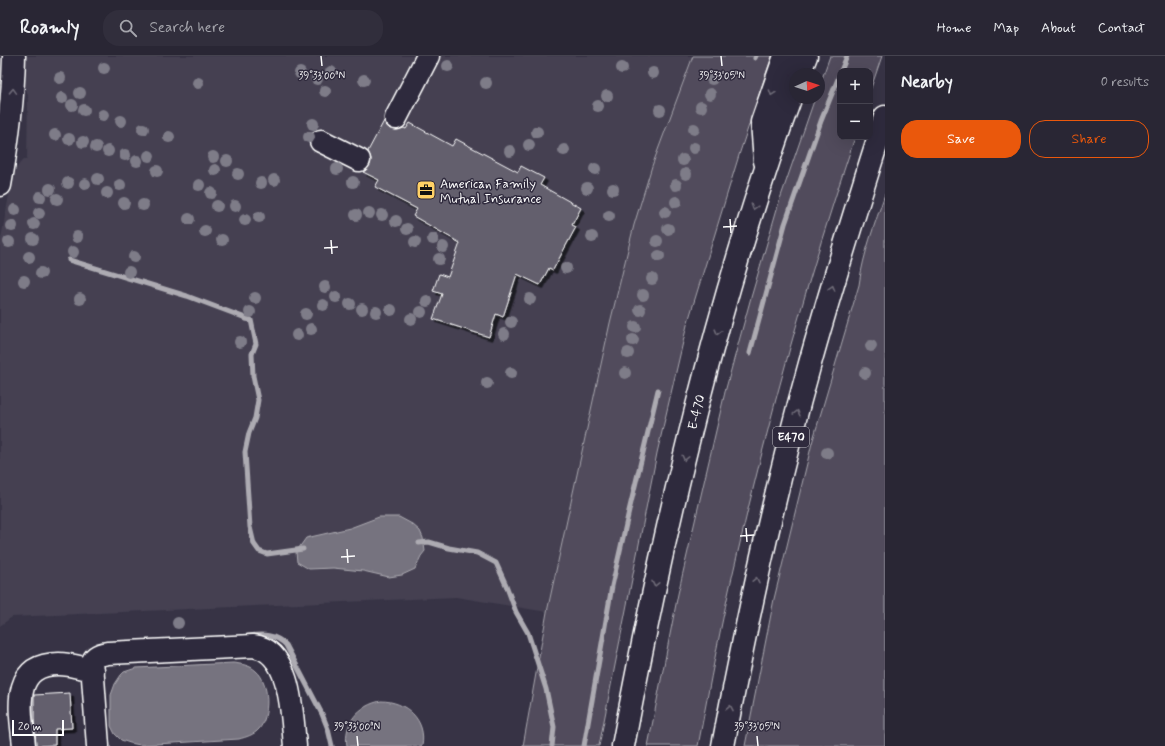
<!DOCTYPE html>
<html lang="en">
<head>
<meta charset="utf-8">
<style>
	body { margin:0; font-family:Mynerve,sans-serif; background:#312e3c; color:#f1f3f6 }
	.controls { position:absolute; right:12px; top:12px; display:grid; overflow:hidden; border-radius:8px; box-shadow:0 4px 16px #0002 }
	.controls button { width:36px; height:36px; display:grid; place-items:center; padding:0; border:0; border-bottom:1px solid #45434f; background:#292634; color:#f1f3f6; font:20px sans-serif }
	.compass { position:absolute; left:789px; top:12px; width:36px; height:36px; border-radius:50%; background:#292634; box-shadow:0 4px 16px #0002; rotate:87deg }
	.scale { position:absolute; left:12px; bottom:10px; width:52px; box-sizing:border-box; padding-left:4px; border:2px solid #fff; border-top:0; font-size:11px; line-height:14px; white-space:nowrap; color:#fff; -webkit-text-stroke:3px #2f2a3d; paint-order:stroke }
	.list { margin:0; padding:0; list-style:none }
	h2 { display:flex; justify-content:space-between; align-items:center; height:52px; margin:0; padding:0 16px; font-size:17px }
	h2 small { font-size:13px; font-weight:400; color:#a5a5ac }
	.actions { display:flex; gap:8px; padding:12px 16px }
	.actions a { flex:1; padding:9px 0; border:1px solid #ea580c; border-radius:16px; text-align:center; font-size:14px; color:#ea580c }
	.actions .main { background:#ea580c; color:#fff }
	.icon { flex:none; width:22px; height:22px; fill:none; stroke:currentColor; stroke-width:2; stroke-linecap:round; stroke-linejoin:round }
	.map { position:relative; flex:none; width:885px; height:690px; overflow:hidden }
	header { display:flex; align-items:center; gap:24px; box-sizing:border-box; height:56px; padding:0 20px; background:#292634; border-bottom:1px solid #45434f }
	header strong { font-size:19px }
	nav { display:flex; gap:22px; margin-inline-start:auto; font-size:14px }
	.search { width:280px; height:36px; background:#312e3c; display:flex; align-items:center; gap:10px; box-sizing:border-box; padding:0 14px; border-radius:16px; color:#a5a5ac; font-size:15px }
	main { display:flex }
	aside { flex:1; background:#292634 }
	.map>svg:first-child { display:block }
	.built { fill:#444051 }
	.green { fill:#514c5c; stroke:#a8a6ae }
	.water { fill:#76737f; stroke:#adabb2 }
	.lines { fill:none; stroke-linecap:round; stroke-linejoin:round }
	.stream { stroke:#adabb2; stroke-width:5 }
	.building { fill:#635f6d; stroke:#fff; filter:url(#shadow) }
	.minor-casing { stroke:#fff; stroke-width:25 }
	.major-casing { stroke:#fff; stroke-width:25 }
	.highway-casing { stroke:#fff; stroke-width:25 }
	.minor { stroke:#2f2a3d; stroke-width:22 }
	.major { stroke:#2f2a3d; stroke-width:22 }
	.highway { stroke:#2f2a3d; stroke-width:22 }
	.tree { fill:#7e7c88 }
	.oneway { stroke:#6d6a77 }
	.ticks { fill:none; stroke:#fff; stroke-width:1.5 }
	.labels { text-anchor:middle; stroke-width:3; stroke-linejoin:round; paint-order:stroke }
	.shield { fill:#2f2a3d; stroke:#c1bfc5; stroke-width:1 }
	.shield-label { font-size:12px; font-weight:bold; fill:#fff }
	.poi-label { font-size:13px; fill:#fff; stroke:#2f2a3d; text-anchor:start }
	.street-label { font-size:13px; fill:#fff; stroke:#2f2a3d }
	.ticks-label { font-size:10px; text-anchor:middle; fill:#fff; stroke:#2f2a3d; stroke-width:3; stroke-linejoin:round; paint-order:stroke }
</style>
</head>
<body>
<header>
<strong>Roamly</strong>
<div class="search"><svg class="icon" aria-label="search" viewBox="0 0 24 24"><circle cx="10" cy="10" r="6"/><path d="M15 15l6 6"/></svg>Search here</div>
<nav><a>Home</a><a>Map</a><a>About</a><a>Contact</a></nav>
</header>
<main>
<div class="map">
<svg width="885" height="690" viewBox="0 0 885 690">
	<defs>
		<filter id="shadow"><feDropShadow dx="3.5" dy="3.5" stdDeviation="0" flood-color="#0009"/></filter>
	</defs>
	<rect width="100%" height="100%" fill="#373345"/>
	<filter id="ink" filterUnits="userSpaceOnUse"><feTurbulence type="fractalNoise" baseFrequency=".025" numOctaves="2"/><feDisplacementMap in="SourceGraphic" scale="8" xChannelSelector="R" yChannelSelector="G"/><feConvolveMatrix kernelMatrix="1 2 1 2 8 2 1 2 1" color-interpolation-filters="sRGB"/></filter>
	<g filter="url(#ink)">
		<polygon class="built" points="24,0 693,0 652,110 634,169 610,267 547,556 456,541 12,561 0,570 0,188 13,117 20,107 27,102 28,39 24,28"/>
		<g class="green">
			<polygon points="693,0 772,0 740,96 687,269 657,397 599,690 523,690 547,556 610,267 634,169 652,110"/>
			<path d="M830 0H882L870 35V15H840V81H855C808 220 769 361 736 504 721 566 710 628 698 690H648L678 538 725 336 750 245 779 146 815 42H819V31Z"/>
			<path d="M885 138V690H745L774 543 812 387 859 229C863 198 875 168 885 138Z"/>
		</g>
		<g class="water">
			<polygon points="379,461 399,461 412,468 420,475 423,482 425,495 421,500 415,513 402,519 389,521 363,515 333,512 309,513 297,506 296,496 306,482 350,472"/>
			<path d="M233 607C241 608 250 609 256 615 270 626 270 661 259 673 254 679 246 681 239 683L140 689 130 687 121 684 115 678 111 670V639L115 628 121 619 124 616 136 612Z"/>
			<path d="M381 645C406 645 427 664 422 690H347C343 667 359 649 381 645Z"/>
		</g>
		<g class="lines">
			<g class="stream">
				<polyline points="755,2 756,0"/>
				<polyline points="841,15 847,0"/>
				<polyline points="69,204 187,240 243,261 246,263 251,264 256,288 252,298 253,320 258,344 255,362 249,377 245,396 250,471 254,488 259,495 267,498 303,493"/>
				<polyline points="750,297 785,168 821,65 840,18"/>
				<polyline points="419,487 429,486 449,492 477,497 496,507 506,529 516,556 528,577 546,633 554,671 552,690"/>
				<path d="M248 580C263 578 275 578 286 589L322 658 328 673 332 690"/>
				<polyline points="584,690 612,530 629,455 658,334"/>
			</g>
		</g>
		<g class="building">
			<polygon points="384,65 386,69 390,73 396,74 404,72 406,73 410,67 452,90 456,83 518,116 521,110 544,122 540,129 581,152 572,169 576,171 553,214 549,212 540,229 517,218 503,261 496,258 489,281 433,263 442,238 433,235 439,218 448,221 460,187 413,160 417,153 375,131 379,124 363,116 366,114 370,109 371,103 368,95"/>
			<polygon points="70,637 72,672 55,673 55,689 36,690 34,662 34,639"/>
		</g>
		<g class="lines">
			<defs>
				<g id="minor">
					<polyline points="396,62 428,0"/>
					<polyline points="321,85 359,104"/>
					<path d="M24 690C21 657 9 608 59 608 70 608 82 612 93 614"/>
					<path d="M98 690 92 608C94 600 100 598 108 597L253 590C292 594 292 661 295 690"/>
				</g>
				<path id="major" d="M0 129C8 85 13 45 14 0"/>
				<g id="highway">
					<polyline points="799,18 806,0"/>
					<polyline points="765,105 762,66 785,0"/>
					<path id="s1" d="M623 690C665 466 717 243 795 29"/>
					<path d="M723 690C747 563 774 436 809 311 832 227 859 144 885 61"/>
				</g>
			</defs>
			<use href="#minor" class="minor-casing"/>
			<use href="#major" class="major-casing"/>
			<use href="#highway" class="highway-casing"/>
			<use href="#minor" class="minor"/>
			<use href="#major" class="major"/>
			<use href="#highway" class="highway"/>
		</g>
		<g class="tree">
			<circle cx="448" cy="10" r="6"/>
			<circle cx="104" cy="12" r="6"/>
			<circle cx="622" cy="12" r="6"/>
			<circle cx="331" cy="16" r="6"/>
			<circle cx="300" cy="17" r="6"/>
			<circle cx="653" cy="17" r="6"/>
			<circle cx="60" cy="22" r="6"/>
			<circle cx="317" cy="23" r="6"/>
			<circle cx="712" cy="23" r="6"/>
			<circle cx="364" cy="24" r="6"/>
			<circle cx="198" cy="27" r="6"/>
			<circle cx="486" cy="27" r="6"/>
			<circle cx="325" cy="35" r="6"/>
			<circle cx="80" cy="37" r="6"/>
			<circle cx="710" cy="38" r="6"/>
			<circle cx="607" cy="40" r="6"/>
			<circle cx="62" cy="42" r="6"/>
			<circle cx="72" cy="49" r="6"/>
			<circle cx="598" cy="50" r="6"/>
			<circle cx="701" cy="51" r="6"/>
			<circle cx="84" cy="54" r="6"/>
			<circle cx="660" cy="54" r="6"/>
			<circle cx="103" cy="59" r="6"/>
			<circle cx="121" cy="65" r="6"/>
			<circle cx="313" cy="68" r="6"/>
			<circle cx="143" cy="73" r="6"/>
			<circle cx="694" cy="73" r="6"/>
			<circle cx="537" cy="76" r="6"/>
			<circle cx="55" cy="79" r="6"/>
			<circle cx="169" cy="81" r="6"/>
			<circle cx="309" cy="81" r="6"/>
			<circle cx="69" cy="83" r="6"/>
			<circle cx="83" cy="86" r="6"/>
			<circle cx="529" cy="89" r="6"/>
			<circle cx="96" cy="91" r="6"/>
			<circle cx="694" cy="92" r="6"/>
			<circle cx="564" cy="94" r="6"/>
			<circle cx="108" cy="95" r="6"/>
			<circle cx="510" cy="95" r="6"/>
			<circle cx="125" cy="99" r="6"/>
			<circle cx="149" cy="100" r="6"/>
			<circle cx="213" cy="101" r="6"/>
			<circle cx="683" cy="104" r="6"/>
			<circle cx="137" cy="105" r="6"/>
			<circle cx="227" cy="105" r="6"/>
			<circle cx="337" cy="113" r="6"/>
			<circle cx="595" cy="113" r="6"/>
			<circle cx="215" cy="114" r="6"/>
			<circle cx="157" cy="115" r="6"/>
			<circle cx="238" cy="118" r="6"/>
			<circle cx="686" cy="118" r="6"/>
			<circle cx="98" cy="123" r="6"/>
			<circle cx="274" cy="124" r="6"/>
			<circle cx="353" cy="126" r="6"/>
			<circle cx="68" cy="127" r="6"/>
			<circle cx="261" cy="127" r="6"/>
			<circle cx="85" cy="128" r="6"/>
			<circle cx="120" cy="129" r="6"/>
			<circle cx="199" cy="129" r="6"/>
			<circle cx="676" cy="129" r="6"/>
			<circle cx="587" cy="132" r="6"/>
			<circle cx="50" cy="133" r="6"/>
			<circle cx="613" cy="133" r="6"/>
			<circle cx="107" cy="137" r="6"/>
			<circle cx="211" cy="137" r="6"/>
			<circle cx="40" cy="141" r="6"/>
			<circle cx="57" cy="143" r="6"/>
			<circle cx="676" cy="146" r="6"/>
			<circle cx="124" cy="147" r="6"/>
			<circle cx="143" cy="149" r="6"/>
			<circle cx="217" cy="150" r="6"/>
			<circle cx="235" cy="150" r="6"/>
			<circle cx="15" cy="154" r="6"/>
			<circle cx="665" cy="156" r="6"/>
			<circle cx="39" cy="157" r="6"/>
			<circle cx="369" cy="157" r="6"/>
			<circle cx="356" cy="159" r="6"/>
			<circle cx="382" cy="159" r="6"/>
			<circle cx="609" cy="160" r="6"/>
			<circle cx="259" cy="161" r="6"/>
			<circle cx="189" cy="163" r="6"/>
			<circle cx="245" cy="164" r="6"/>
			<circle cx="396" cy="165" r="6"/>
			<circle cx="34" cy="168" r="6"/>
			<circle cx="12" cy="170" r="6"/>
			<circle cx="407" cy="173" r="6"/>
			<circle cx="668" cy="173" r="6"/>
			<circle cx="205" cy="175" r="6"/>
			<circle cx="77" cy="181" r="6"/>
			<circle cx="592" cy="181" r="6"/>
			<circle cx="33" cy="183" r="6"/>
			<circle cx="433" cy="183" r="6"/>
			<circle cx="222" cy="184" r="6"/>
			<circle cx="657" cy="185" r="6"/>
			<circle cx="9" cy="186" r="6"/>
			<circle cx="415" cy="186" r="6"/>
			<circle cx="443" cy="191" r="6"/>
			<circle cx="73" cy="196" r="6"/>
			<circle cx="659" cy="200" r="6"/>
			<circle cx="29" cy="201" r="6"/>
			<circle cx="134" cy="201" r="6"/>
			<circle cx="439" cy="203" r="6"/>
			<circle cx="566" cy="212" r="6"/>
			<circle cx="129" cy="216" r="6"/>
			<circle cx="41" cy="217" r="6"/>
			<circle cx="652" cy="223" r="6"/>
			<circle cx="24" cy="225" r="6"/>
			<circle cx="325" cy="231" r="6"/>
			<circle cx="643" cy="239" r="6"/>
			<circle cx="336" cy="241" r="6"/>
			<circle cx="255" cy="242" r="6"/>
			<circle cx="80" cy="243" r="6"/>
			<circle cx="530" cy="243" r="6"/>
			<circle cx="427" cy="245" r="6"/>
			<circle cx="350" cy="248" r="6"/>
			<circle cx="323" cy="249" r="6"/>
			<circle cx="362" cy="253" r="6"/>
			<circle cx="391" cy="254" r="6"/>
			<circle cx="640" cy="254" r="6"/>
			<circle cx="250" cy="256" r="6"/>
			<circle cx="376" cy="256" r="6"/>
			<circle cx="421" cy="256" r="6"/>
			<circle cx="306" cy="258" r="6"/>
			<circle cx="411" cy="263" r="6"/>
			<circle cx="511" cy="266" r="6"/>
			<circle cx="635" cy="271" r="6"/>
			<circle cx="311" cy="273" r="6"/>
			<circle cx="504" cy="278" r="6"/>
			<circle cx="297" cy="279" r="6"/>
			<circle cx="633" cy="284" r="6"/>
			<circle cx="240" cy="286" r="6"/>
			<circle cx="871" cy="290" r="6"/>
			<circle cx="628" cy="297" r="6"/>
			<circle cx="511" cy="317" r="6"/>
			<circle cx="625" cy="317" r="6"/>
			<circle cx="865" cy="317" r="6"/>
			<circle cx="487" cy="327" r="6"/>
			<circle cx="827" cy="397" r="6"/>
			<circle cx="178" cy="567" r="6"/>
		</g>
		<defs><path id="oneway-chevron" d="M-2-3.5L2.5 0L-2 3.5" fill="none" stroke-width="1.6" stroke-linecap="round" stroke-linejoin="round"/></defs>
		<g class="oneway">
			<use href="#oneway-chevron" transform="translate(13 35) rotate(-88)"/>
			<use href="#oneway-chevron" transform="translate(772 37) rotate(109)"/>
			<use href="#oneway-chevron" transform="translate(754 151) rotate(108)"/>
			<use href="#oneway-chevron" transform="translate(832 232) rotate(-74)"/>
			<use href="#oneway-chevron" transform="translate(718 276) rotate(105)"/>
			<use href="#oneway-chevron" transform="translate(797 357) rotate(-76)"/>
			<use href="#oneway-chevron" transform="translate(685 402) rotate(104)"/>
			<use href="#oneway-chevron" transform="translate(756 524) rotate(-78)"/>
			<use href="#oneway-chevron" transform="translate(655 528) rotate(102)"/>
			<use href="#oneway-chevron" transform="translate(730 652) rotate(-79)"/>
		</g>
	</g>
	<path class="ticks" d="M321 0 322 10M721 0 722 10M730 163 731 177M723 171 737 170M331 184 332 198M324 192 338 191M746 472 747 486M740 480 754 479M347 493 348 507M341 501 355 500M357 680 358 690M757 680 758 690"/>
	<defs>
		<symbol id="office-square" viewBox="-11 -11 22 22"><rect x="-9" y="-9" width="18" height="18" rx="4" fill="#ffd166" stroke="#2f2a3d"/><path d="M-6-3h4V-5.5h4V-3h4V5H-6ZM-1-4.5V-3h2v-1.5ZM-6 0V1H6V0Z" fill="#111"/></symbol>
	</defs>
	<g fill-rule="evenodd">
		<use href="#office-square" x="415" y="123" width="22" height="22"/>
	</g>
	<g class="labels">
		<rect class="shield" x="773" y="371" width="36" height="20" rx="3"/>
		<g class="shield-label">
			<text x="791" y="385">E470</text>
		</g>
		<g class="poi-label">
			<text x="440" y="132">American Family<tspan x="440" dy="15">Mutual Insurance</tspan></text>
		</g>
		<g class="street-label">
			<text dy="5" stroke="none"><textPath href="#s1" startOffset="342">E-470</textPath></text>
		</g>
	</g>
	<g class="ticks-label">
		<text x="322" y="23">39°33'00"N</text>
		<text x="722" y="23">39°33'05"N</text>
		<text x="357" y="674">39°33'00"N</text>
		<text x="757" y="674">39°33'05"N</text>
	</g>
</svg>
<div class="controls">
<button>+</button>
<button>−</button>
</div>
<svg class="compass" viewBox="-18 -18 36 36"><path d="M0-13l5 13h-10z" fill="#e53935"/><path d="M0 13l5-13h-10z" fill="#a5a5ac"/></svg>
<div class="scale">20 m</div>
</div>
<aside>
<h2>Nearby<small>0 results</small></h2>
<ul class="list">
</ul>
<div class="actions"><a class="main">Save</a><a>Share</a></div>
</aside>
</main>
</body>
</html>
